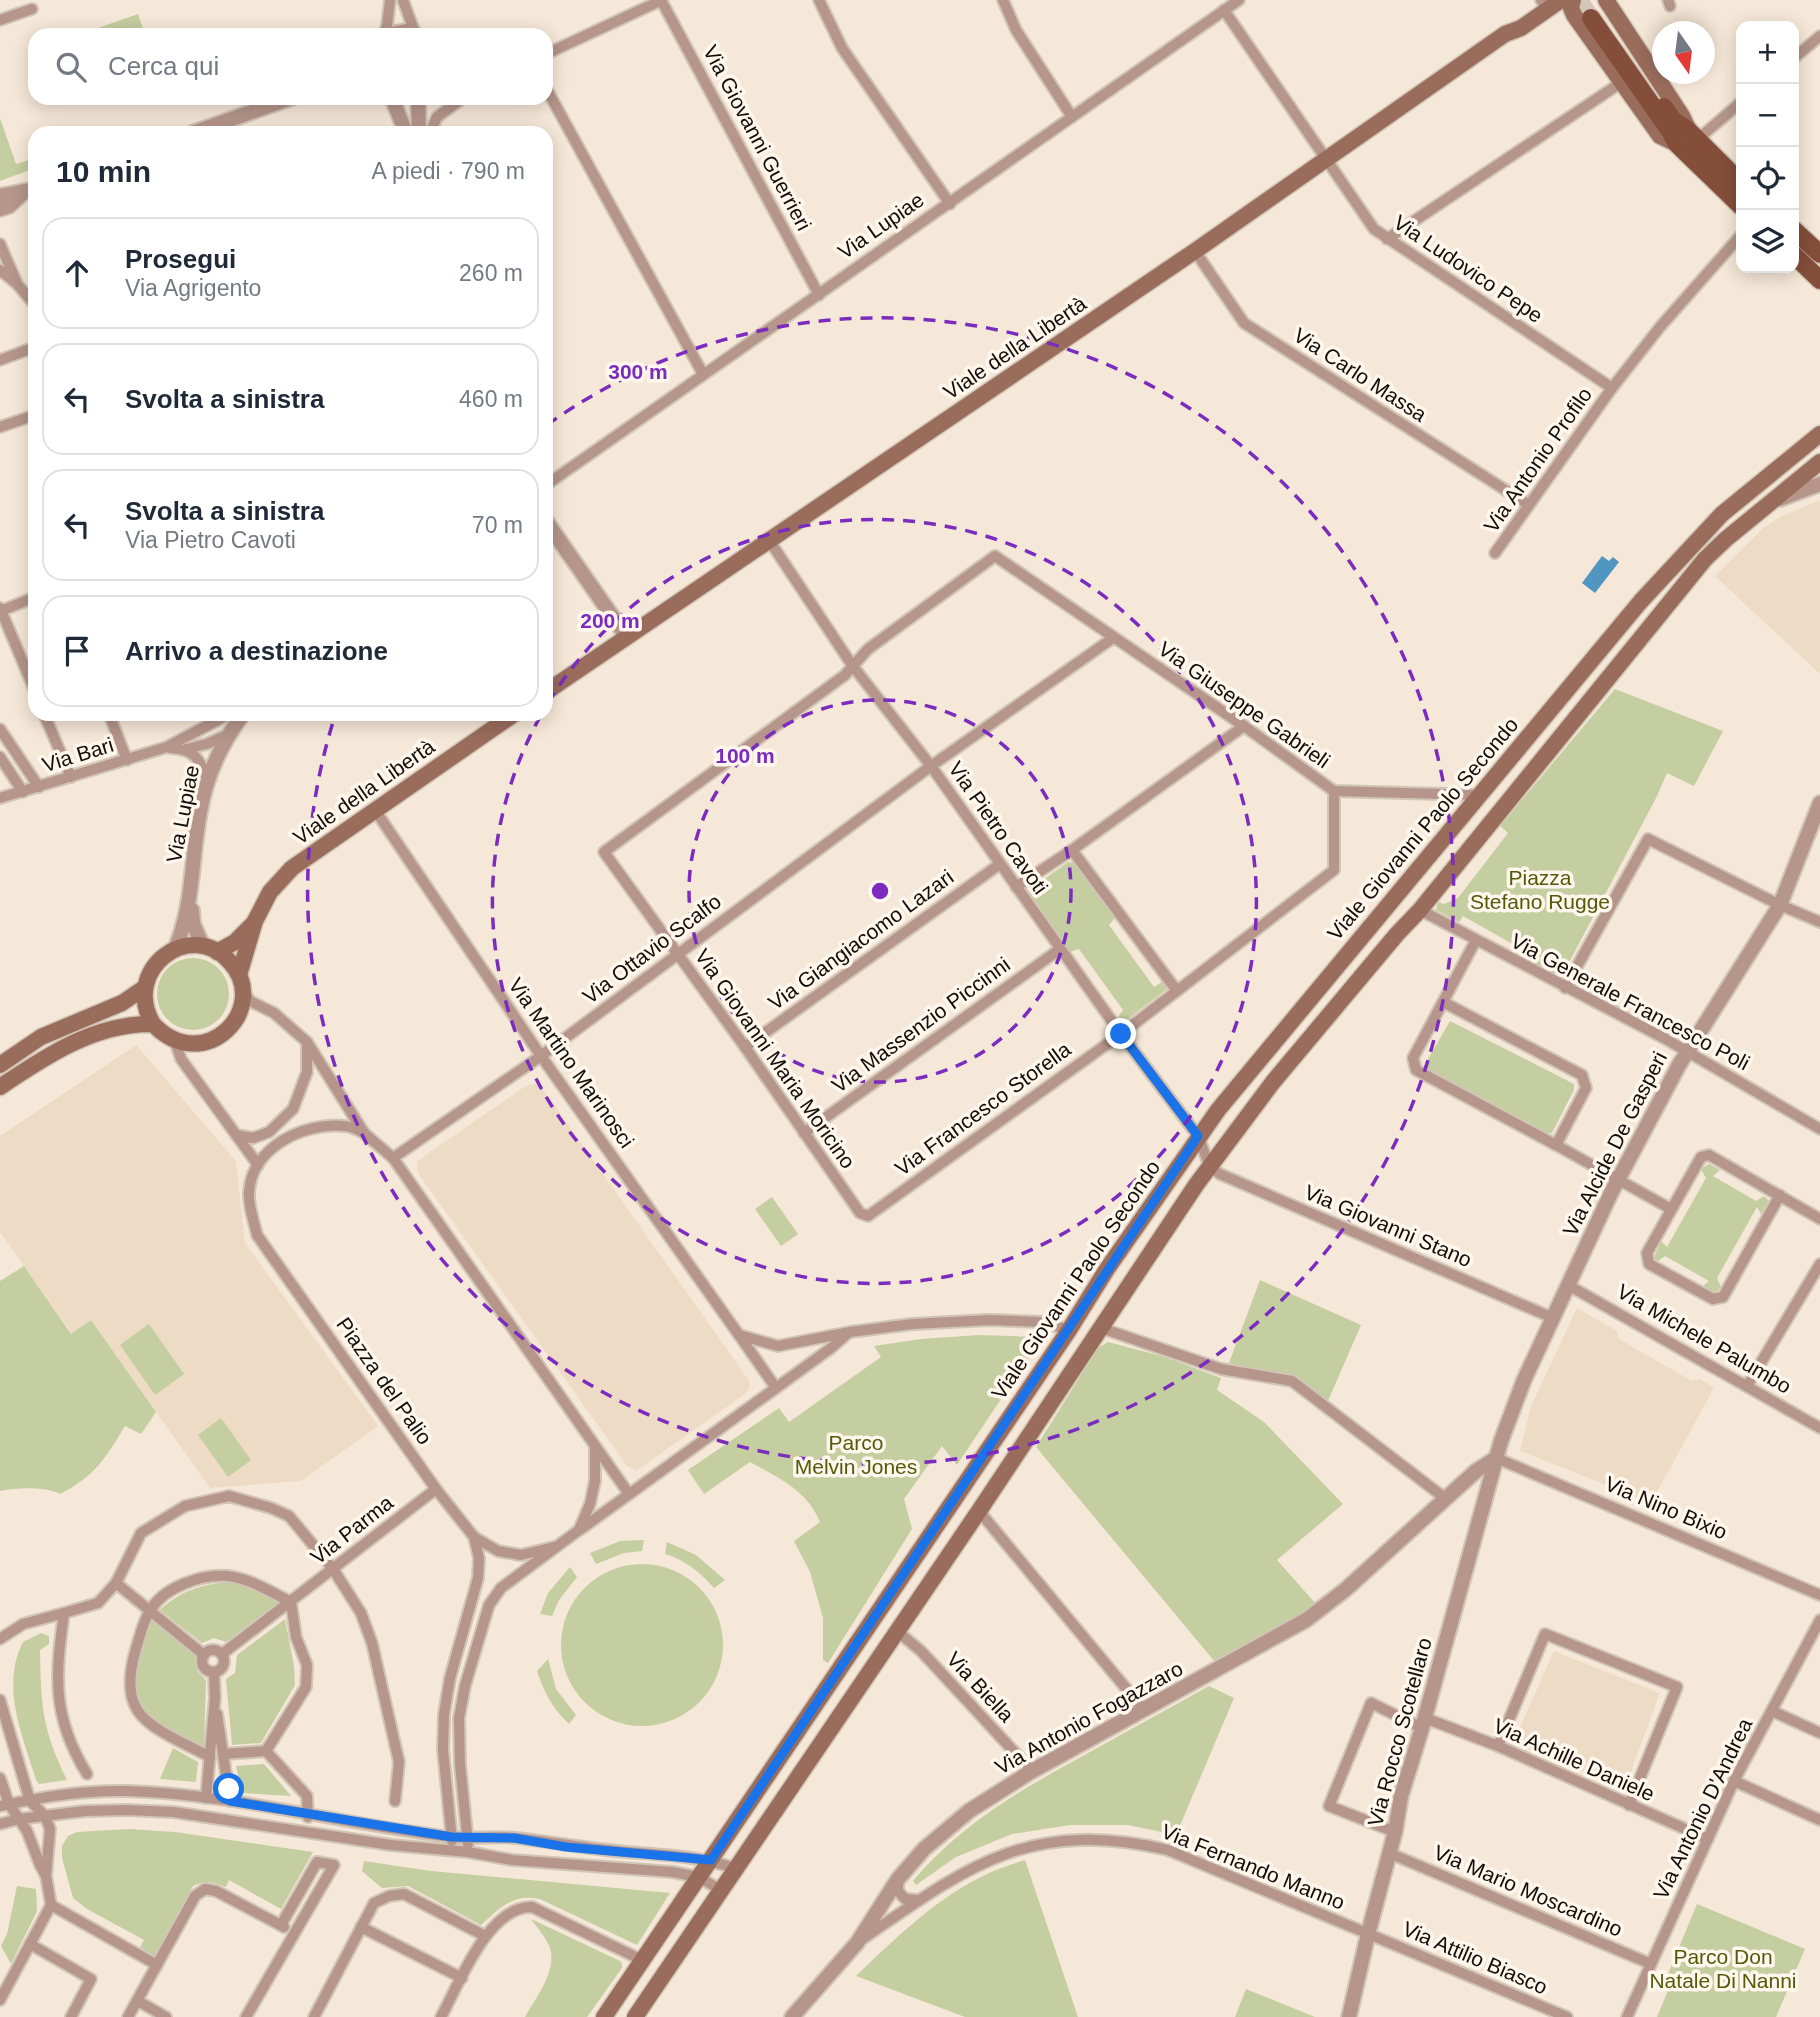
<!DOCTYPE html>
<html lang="it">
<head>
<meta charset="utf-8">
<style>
	body { margin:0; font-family:Helvetica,sans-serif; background:#f2f2f3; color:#1f2937 }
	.controls { position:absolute; right:21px; top:21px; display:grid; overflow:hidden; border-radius:14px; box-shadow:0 4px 18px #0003 }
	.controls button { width:63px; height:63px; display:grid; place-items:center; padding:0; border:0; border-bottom:2px solid #e0e1e3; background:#fff; color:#1f2937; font:35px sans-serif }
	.compass { position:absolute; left:1652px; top:21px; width:63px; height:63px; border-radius:50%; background:#fff; box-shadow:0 4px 18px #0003; rotate:166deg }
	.stop { position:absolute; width:21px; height:21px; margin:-16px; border:5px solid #1a73e8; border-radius:50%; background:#fff }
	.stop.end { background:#1a73e8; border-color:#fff; box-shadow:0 2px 7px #0008 }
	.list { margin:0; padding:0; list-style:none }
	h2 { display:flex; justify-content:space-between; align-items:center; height:91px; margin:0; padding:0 28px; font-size:30px }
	h2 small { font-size:23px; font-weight:400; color:#747a83 }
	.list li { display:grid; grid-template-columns:46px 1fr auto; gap:21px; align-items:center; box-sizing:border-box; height:112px; margin:0 14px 14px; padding:0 14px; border:2px solid #e0e1e3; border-radius:21px }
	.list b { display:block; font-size:26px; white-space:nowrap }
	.list p { margin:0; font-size:23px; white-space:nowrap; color:#747a83 }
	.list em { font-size:23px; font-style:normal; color:#747a83 }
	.icon { flex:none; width:38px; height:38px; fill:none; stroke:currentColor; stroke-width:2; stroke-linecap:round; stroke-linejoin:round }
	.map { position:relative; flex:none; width:1820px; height:2017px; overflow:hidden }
	.search { position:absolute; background:#fff; box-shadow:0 4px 18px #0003; left:28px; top:28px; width:525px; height:77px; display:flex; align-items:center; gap:18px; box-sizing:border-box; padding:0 24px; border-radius:21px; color:#747a83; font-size:26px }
	.panel { position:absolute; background:#fff; box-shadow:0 4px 18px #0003; left:28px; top:126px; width:525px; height:595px; border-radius:21px }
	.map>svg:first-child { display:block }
	.built { fill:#eedbc5 }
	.green { fill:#c4cea0 }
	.water { fill:#5096c0 }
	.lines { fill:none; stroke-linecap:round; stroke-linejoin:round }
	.primary-tunnel { stroke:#d4c7b9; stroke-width:18; stroke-dasharray:18 9; stroke-linecap:butt }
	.minor-casing { stroke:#d1c5b7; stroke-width:14 }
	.tertiary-casing { stroke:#d1c5b7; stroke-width:18 }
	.secondary-casing { stroke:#d1c5b7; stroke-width:19 }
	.primary-casing { stroke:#d1c5b7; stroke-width:21 }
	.minor { stroke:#b6958a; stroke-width:10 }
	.tertiary { stroke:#b6958a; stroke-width:14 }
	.secondary { stroke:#9a6c5c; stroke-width:16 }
	.primary { stroke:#854e3b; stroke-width:18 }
	.route { stroke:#1a73e8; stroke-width:9 }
	.ring { fill:none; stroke:#7b2cbf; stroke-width:3.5; stroke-dasharray:12 9 }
	.labels { text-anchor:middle; stroke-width:7; stroke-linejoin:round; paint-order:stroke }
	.street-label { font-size:21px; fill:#110d08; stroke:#fff6ed }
	.park-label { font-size:21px; fill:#505c09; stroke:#fff6ed }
	.centre { fill:#7b2cbf; stroke:#fff6ed; stroke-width:3.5 }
	.ring-label { font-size:21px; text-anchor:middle; font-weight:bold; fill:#7b2cbf; stroke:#fff6ed; stroke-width:7; stroke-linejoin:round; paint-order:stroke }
</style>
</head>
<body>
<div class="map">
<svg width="1820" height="2017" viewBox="0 0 1820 2017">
	<rect width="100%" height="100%" fill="#f6e8d8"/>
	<g class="built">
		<polygon points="1820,500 1820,674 1715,576 1763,528 1780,517"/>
		<polygon points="136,1045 236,1161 245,1243 378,1426 301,1481 210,1488 91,1320 72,1334 0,1232 0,1136"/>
		<polygon points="534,1084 540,1085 545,1092 750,1382 750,1388 745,1394 636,1471 627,1466 420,1176 417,1169 417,1162 423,1157 527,1085"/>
		<polygon points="1577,1308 1617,1331 1619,1339 1692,1381 1700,1379 1714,1388 1651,1503 1520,1451 1531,1406"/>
		<polygon points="1554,1651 1660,1693 1625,1788 1513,1743"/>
	</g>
	<g class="green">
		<polygon points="138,14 145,35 78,35"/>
		<polygon points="0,118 16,164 35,158 35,168 0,181"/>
		<polygon points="1615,689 1723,731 1694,786 1667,773 1656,798 1564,972 1557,976 1534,963 1536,957 1463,916 1459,922 1436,910 1438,902 1444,904 1458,898 1508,833 1500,826"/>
		<polygon points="1068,862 1075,863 1115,918 1109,925 1154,987 1162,982 1167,989 1124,1022 1118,1017 1123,1010 1079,949 1070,952 1029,894 1030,889"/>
		<circle cx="193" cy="994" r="36"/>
		<polygon points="1450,1021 1574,1084 1574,1090 1552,1133 1547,1133 1426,1070 1424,1066"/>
		<polygon points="1709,1164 1720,1170 1713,1176 1756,1201 1764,1196 1769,1201 1761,1214 1757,1207 1717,1278 1721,1287 1715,1293 1703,1286 1709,1281 1665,1256 1658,1261 1654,1258 1661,1241 1667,1247 1706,1178 1701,1169"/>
		<polygon points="772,1197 798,1234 781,1246 755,1209"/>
		<path d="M24 1266 71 1334 91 1320 156 1412 141 1434 125 1426C105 1459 95 1476 60 1494 43 1486 19 1488 0 1491V1281Z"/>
		<polygon points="1260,1280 1361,1325 1328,1401 1297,1378 1229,1363"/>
		<polygon points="149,1324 184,1374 155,1395 120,1345"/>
		<path d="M979 1335 1037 1337 1039 1342 957 1465 942 1446 904 1499 912 1529 828 1663 823 1660V1618L810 1572 794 1541 820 1522C808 1491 778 1477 750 1462L704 1494 688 1470 779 1408 789 1422 881 1357 874 1346 921 1339Z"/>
		<polygon points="1108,1342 1165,1357 1221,1378 1217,1390 1264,1422 1343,1504 1277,1560 1316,1604 1282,1626 1215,1662 1036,1447 1098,1348"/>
		<polygon points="221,1418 251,1460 228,1477 198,1435"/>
		<polygon points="644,1540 642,1551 624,1553 596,1564 590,1553 620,1541"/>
		<path d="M667 1542 696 1555 725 1580 714 1588C700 1572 685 1560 665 1554Z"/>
		<circle cx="642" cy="1645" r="81"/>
		<polygon points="570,1567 577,1577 559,1600 552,1616 540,1614 548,1593"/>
		<path d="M230 1582 253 1589 279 1602 226 1642 214 1638 202 1643 160 1610C180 1591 202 1584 230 1582Z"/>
		<path d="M151 1618 196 1653 197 1671 206 1680 204 1749C188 1739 160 1727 147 1714 123 1688 142 1647 151 1618Z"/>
		<polygon points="285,1619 294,1666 295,1685 261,1743 232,1745 226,1679 235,1673 237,1655"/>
		<path d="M41 1633 49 1636V1644L40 1650C41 1706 42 1729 67 1780L39 1784 36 1780C23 1736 0 1687 23 1642Z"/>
		<path d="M548 1659 556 1689 576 1715 569 1724C552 1708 544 1692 537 1671Z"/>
		<path d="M1209 1686 1234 1698 1176 1835 1128 1825H1070L1012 1834 956 1857 916 1885 913 1881C962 1823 1022 1789 1088 1753 1128 1731 1169 1708 1209 1686Z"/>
		<polygon points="173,1748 198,1762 196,1782 160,1779"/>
		<polygon points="264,1764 291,1796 242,1793 236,1766"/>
		<path d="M129 1829 175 1832 313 1852 281 1909 229 1880 226 1887C213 1882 206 1879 193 1886L156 1955 154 1956 140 1947 144 1940 87 1909 73 1898 62 1858V1846L68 1836 77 1832Z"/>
		<path d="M1025 1860 1078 2017H965L856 1976C897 1937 937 1897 989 1873 1001 1868 1013 1864 1025 1860Z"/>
		<path d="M364 1861 431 1871 670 1893 637 1945 540 1899C513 1893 500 1908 481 1925L408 1886 382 1888 362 1871Z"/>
		<polygon points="17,1886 36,1889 37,1911 11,1964 1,1946 7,1934"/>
		<polygon points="1697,1904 1805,1949 1776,2017 1657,2017 1674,1976 1668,1974"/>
		<path d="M531 1919 620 1961 622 1964V1968L587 2017H525C536 1997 557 1972 550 1948 547 1938 537 1928 531 1919Z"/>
		<polygon points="1246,1989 1315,2017 1235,2017"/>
	</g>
	<polygon class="water" points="1602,556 1609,561 1613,557 1619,562 1595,593 1582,583"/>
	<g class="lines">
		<polyline class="primary-tunnel" points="1579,0 1591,18"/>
		<defs>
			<g id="minor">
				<polyline points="403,0 415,33"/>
				<polyline points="661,0 819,295"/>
				<polyline points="819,0 842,48 950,204"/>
				<polyline points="1003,0 1016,30 1072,117"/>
				<polyline points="1541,0 1543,3"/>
				<polyline points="1668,0 1670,6"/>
				<polyline points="1224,10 1374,229 1612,388"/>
				<polyline points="0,20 32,9"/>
				<polyline points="383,35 387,26 390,0"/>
				<polyline points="546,54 662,0"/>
				<polyline points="1794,58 1820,36"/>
				<polyline points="546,88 703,374"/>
				<polyline points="430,133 437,117 463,98"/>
				<polyline points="1697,140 1741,102"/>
				<polyline points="1387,239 1622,82"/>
				<polyline points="0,244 16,281"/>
				<polyline points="1195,251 1244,323 1529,505"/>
				<polyline points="0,270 17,284 35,305"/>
				<polyline points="0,360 35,347"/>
				<polyline points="0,427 35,415"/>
				<polyline points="546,485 1239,0"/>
				<polyline points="769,540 852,665 931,766 1121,1034 1198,1136 1210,1167 1220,1174 1553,1318"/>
				<polyline points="1495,553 1612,388 1660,327 1741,235"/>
				<polygon points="995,556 1244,726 1334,791 1334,870 1121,1034 868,1216 860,1213 745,1047 604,852 845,675 868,649"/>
				<polyline points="0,608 35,691"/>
				<polyline points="1,611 35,597"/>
				<polyline points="44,714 71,777"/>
				<polyline points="109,714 127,760"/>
				<polyline points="0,729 39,787"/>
				<path d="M170 748C195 749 200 759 208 782"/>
				<polyline points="186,749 207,744 227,735"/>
				<polyline points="0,757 23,792"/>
				<polyline points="1334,791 1479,795"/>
				<polyline points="0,798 167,747 229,714"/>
				<polyline points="375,810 541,1056 739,1335 778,1346 850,1332 912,1324 989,1320 1042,1322 1069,1330"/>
				<polyline points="1072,850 1177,991"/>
				<polyline points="1016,887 1072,850 1244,726"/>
				<polyline points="1420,910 1664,1038 1820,1129"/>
				<polyline points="1565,988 1648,839 1780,905 1820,922"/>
				<polyline points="243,990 250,1001 274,1013 307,1042 364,1133 393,1158 629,1494"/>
				<polyline points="1443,1002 1582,1075 1586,1088 1556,1145 1416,1070 1413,1058 1476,940"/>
				<polyline points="175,1041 181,1059 258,1165"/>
				<polyline points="745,1047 1000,864"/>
				<path d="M364 1133C358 1130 351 1126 344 1126 304 1122 252 1147 249 1192 248 1206 254 1221 257 1235L436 1489 474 1537 498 1551 521 1555 554 1547"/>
				<polyline points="804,1133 1060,949"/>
				<polyline points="236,1135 253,1138 269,1132 293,1109 307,1072 307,1042"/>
				<polyline points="1556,1145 1671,1209"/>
				<polyline points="393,1158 541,1056 931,766 1113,638"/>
				<polyline points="1780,1195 1723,1297 1713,1299 1649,1264 1647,1253 1701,1157 1709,1155 1820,1219"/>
				<polyline points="1568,1285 1820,1428"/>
				<polyline points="1101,1328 1221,1369 1292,1381 1446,1499"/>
				<polyline points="739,1335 776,1388 831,1348 848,1333"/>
				<polyline points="1747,1386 1820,1264"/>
				<polyline points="1496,1458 1820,1595"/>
				<polyline points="979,1511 1144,1710"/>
				<polyline points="581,1529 776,1388"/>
				<polyline points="116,1583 204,1655"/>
				<polyline points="897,1631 921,1651 1032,1771"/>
				<polyline points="0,1639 23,1624 64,1613"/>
				<circle cx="213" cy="1661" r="11"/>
				<polyline points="222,1654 436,1489"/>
				<polyline points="0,1700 30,1801 45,1816 50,1829 46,1876 51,1905 157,1965"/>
				<polyline points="1772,1711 1820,1733"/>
				<polyline points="217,1714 230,1801"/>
				<polyline points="1425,1718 1498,1746 1708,1839"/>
				<polyline points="1498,1746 1545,1634 1677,1687 1629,1805"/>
				<polyline points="266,1751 307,1796 308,1817"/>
				<path d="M210 1757C190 1746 150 1730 138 1711 126 1693 130 1669 136 1649 140 1636 143 1621 151 1609 165 1587 201 1574 227 1576 249 1578 271 1592 291 1602L296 1637 307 1665 306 1687 266 1751 224 1754"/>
				<path d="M87 1774C52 1717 55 1677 64 1613L98 1603 116 1583 141 1533 185 1506 229 1496 271 1508 289 1516 333 1569 361 1613 372 1643 399 1762 395 1801"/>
				<polyline points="0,1778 9,1804 27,1831 40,1865 46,1876"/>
				<polyline points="1734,1781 1820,1820"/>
				<polyline points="206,1798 215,1698 214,1672"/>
				<path d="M0 1806C40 1797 85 1790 126 1791 237 1794 344 1825 453 1837 474 1839 495 1836 516 1838 553 1842 590 1849 627 1852 665 1855 701 1856 737 1869"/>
				<polyline points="0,1824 19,1819 85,1811 126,1810 173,1812 391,1845 468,1852 512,1860 672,1872 699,1877 722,1891"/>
				<polyline points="1395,1832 1329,1806 1371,1703 1422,1728"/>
				<polyline points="452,1841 443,1750 444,1714 450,1678 478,1578 479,1558 474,1537"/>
				<polyline points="468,1844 460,1764 459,1718 465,1686 489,1605 501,1588 579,1530 590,1504 595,1481 595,1448"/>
				<polyline points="1389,1853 1651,1964"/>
				<polyline points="898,1879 898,1891 905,1899 919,1900"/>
				<polyline points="361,1927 462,1978"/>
				<path d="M861 1940C969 1865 1030 1818 1168 1850L1567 2017"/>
				<polyline points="30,1944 91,1979 71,2017"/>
				<polyline points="0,2000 51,1905"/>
				<polyline points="138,2001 166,2017"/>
				<polyline points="128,2017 195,1896 205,1889 216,1891 284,1927"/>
				<polyline points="246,2017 334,1865 317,1862 281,1925"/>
				<polyline points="314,2017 374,1903 389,1896 404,1894 485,1936"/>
				<path d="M441 2017C459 1984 488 1906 532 1907L642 1960"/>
				<polyline points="1627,2017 1734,1781 1820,1620"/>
			</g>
			<g id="tertiary">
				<polyline points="386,35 406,31 417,35"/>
				<polyline points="392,98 406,133"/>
				<polyline points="418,98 419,133"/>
				<polyline points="192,133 291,98"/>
				<polyline points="0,196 35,189"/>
				<polyline points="0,209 9,206 23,193"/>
				<polyline points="1780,499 1820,484"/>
				<polyline points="546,521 626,636"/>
				<polyline points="192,910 193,924 203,946"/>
				<path d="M175 949C194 905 191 858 200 812 206 775 221 744 243 714"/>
				<polyline points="792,2017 857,1943 898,1879 924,1849 969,1811 1032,1771 1306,1620 1345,1590 1476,1471 1496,1458"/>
				<polyline points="1349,2017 1368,1934 1395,1832 1401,1796 1422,1728 1501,1441 1524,1380 1611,1193 1679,1065 1780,905 1820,803"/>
			</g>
			<g id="secondary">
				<polyline points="1573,0 1571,8 1574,15 1660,136 1677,144"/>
				<polyline points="1606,0 1682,116 1689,131"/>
				<polyline points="546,692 1195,251 1505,34 1521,28 1561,0"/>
				<polyline points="217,952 235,942 254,923"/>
				<polyline points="239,975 255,921 270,892 292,868 514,714"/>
				<polyline points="0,1065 41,1037 122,1003 144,988"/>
				<path d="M0 1087C46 1056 95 1023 153 1024 204 1078 272 1008 230 962 190 917 121 970 153 1024"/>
				<polyline points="604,2017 1069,1330 1107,1269 1218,1110 1641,601 1722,514 1820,434"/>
				<polyline points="635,2017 979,1511 1196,1185 1273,1082 1397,934 1420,910 1705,559 1726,539 1820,462"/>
			</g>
			<g id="primary">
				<polyline points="1591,18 1670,131 1677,144 1741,206"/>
				<polyline points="1664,107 1673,120 1689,131 1741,183"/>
				<polyline points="1794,230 1820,254"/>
				<polyline points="1794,255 1820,280"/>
			</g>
		</defs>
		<use href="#minor" class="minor-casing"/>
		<use href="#tertiary" class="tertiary-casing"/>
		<use href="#secondary" class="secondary-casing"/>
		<use href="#primary" class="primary-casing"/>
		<use href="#minor" class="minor"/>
		<use href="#tertiary" class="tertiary"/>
		<use href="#secondary" class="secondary"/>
		<use href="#primary" class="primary"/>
	</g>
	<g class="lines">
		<polyline class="route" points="229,1789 230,1801 452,1837 514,1838 566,1847 711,1860 1198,1136 1121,1034"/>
	</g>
	<g class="ring">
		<circle cx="880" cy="891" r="191"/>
		<path d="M548 703A382 382 0 1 1 541 715"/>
		<path d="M547 425A573 573 0 1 1 334 719"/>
	</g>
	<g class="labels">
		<g class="street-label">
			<text transform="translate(757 138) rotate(62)" y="7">Via Giovanni Guerrieri</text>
			<text transform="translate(881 226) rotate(-35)" y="7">Via Lupiae</text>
			<text transform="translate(1468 269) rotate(34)" y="7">Via Ludovico Pepe</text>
			<text transform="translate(1015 348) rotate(-34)" y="7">Viale della Libertà</text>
			<text transform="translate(1360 375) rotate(33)" y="7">Via Carlo Massa</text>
			<text transform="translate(1538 460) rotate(-55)" y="7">Via Antonio Profilo</text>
			<text transform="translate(1244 705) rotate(35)" y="7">Via Giuseppe Gabrieli</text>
			<text transform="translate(78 755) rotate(-17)" y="7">Via Bari</text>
			<text transform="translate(364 792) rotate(-35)" y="7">Viale della Libertà</text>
			<text transform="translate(183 814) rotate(-79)" y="7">Via Lupiae</text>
			<text transform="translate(998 828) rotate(55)" y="7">Via Pietro Cavoti</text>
			<text transform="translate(1423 829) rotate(-50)" y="7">Viale Giovanni Paolo Secondo</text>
			<text transform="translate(861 940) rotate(-36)" y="7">Via Giangiacomo Lazari</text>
			<text transform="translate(652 949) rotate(-37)" y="7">Via Ottavio Scalfo</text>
			<text transform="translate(1630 1002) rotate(28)" y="7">Via Generale Francesco Poli</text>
			<text transform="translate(921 1025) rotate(-36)" y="7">Via Massenzio Piccinni</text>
			<text transform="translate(775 1059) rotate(55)" y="7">Via Giovanni Maria Moricino</text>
			<text transform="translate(571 1063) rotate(55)" y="7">Via Martino Marinosci</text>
			<text transform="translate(983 1109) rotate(-36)" y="7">Via Francesco Storella</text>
			<text transform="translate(1615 1144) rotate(-63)" y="7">Via Alcide De Gasperi</text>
			<text transform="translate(1388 1226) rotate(23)" y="7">Via Giovanni Stano</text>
			<text transform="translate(1076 1280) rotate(-56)" y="7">Viale Giovanni Paolo Secondo</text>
			<text transform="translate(1704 1339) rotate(30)" y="7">Via Michele Palumbo</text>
			<text transform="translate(384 1381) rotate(55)" y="7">Piazza del Palio</text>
			<text transform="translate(1666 1508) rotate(23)" y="7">Via Nino Bixio</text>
			<text transform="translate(352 1530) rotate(-38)" y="7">Via Parma</text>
			<text transform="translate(980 1687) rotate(47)" y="7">Via Biella</text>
			<text transform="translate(1089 1718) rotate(-29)" y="7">Via Antonio Fogazzaro</text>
			<text transform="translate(1400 1732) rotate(-75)" y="7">Via Rocco Scotellaro</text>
			<text transform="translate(1574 1760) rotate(24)" y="7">Via Achille Daniele</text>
			<text transform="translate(1703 1809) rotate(-64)" y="7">Via Antonio D'Andrea</text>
			<text transform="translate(1253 1867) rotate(22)" y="7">Via Fernando Manno</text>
			<text transform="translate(1528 1891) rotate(23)" y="7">Via Mario Moscardino</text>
			<text transform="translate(1475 1958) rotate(23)" y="7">Via Attilio Biasco</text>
		</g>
		<g class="park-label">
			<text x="1540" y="885">Piazza<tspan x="1540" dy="24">Stefano Rugge</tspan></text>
			<text x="856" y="1450">Parco<tspan x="856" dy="24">Melvin Jones</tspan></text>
			<text x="1723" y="1964">Parco Don<tspan x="1723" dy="24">Natale Di Nanni</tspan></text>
		</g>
	</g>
	<circle cx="880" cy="891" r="10" class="centre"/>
	<g class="ring-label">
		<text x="638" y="379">300 m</text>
		<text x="610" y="628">200 m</text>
		<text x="745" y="763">100 m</text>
	</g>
</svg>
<div class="controls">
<button>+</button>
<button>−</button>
<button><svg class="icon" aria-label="locate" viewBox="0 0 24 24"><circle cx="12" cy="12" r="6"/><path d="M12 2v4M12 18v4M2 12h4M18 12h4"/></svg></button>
<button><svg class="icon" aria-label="layers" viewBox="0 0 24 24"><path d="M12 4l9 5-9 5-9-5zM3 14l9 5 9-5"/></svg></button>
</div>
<svg class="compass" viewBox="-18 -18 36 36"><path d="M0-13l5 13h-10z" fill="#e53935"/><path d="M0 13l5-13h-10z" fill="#747a83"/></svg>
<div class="stop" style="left:229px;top:1789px"></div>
<div class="stop end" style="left:1121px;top:1034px"></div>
<div class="search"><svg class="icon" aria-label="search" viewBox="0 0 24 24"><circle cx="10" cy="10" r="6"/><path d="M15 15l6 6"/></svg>Cerca qui</div>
<section class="panel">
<h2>10 min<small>A piedi · 790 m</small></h2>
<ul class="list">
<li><svg class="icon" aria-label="ahead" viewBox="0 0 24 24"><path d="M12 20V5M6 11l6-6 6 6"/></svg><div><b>Prosegui</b><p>Via Agrigento</p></div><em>260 m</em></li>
<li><svg class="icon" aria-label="left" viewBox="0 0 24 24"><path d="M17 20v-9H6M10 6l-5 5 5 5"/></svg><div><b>Svolta a sinistra</b></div><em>460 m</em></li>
<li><svg class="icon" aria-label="left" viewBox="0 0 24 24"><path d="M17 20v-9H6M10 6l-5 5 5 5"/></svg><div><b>Svolta a sinistra</b><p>Via Pietro Cavoti</p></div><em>70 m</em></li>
<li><svg class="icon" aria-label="arrive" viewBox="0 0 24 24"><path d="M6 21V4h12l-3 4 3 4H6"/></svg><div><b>Arrivo a destinazione</b></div></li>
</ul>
</section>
</div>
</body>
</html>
